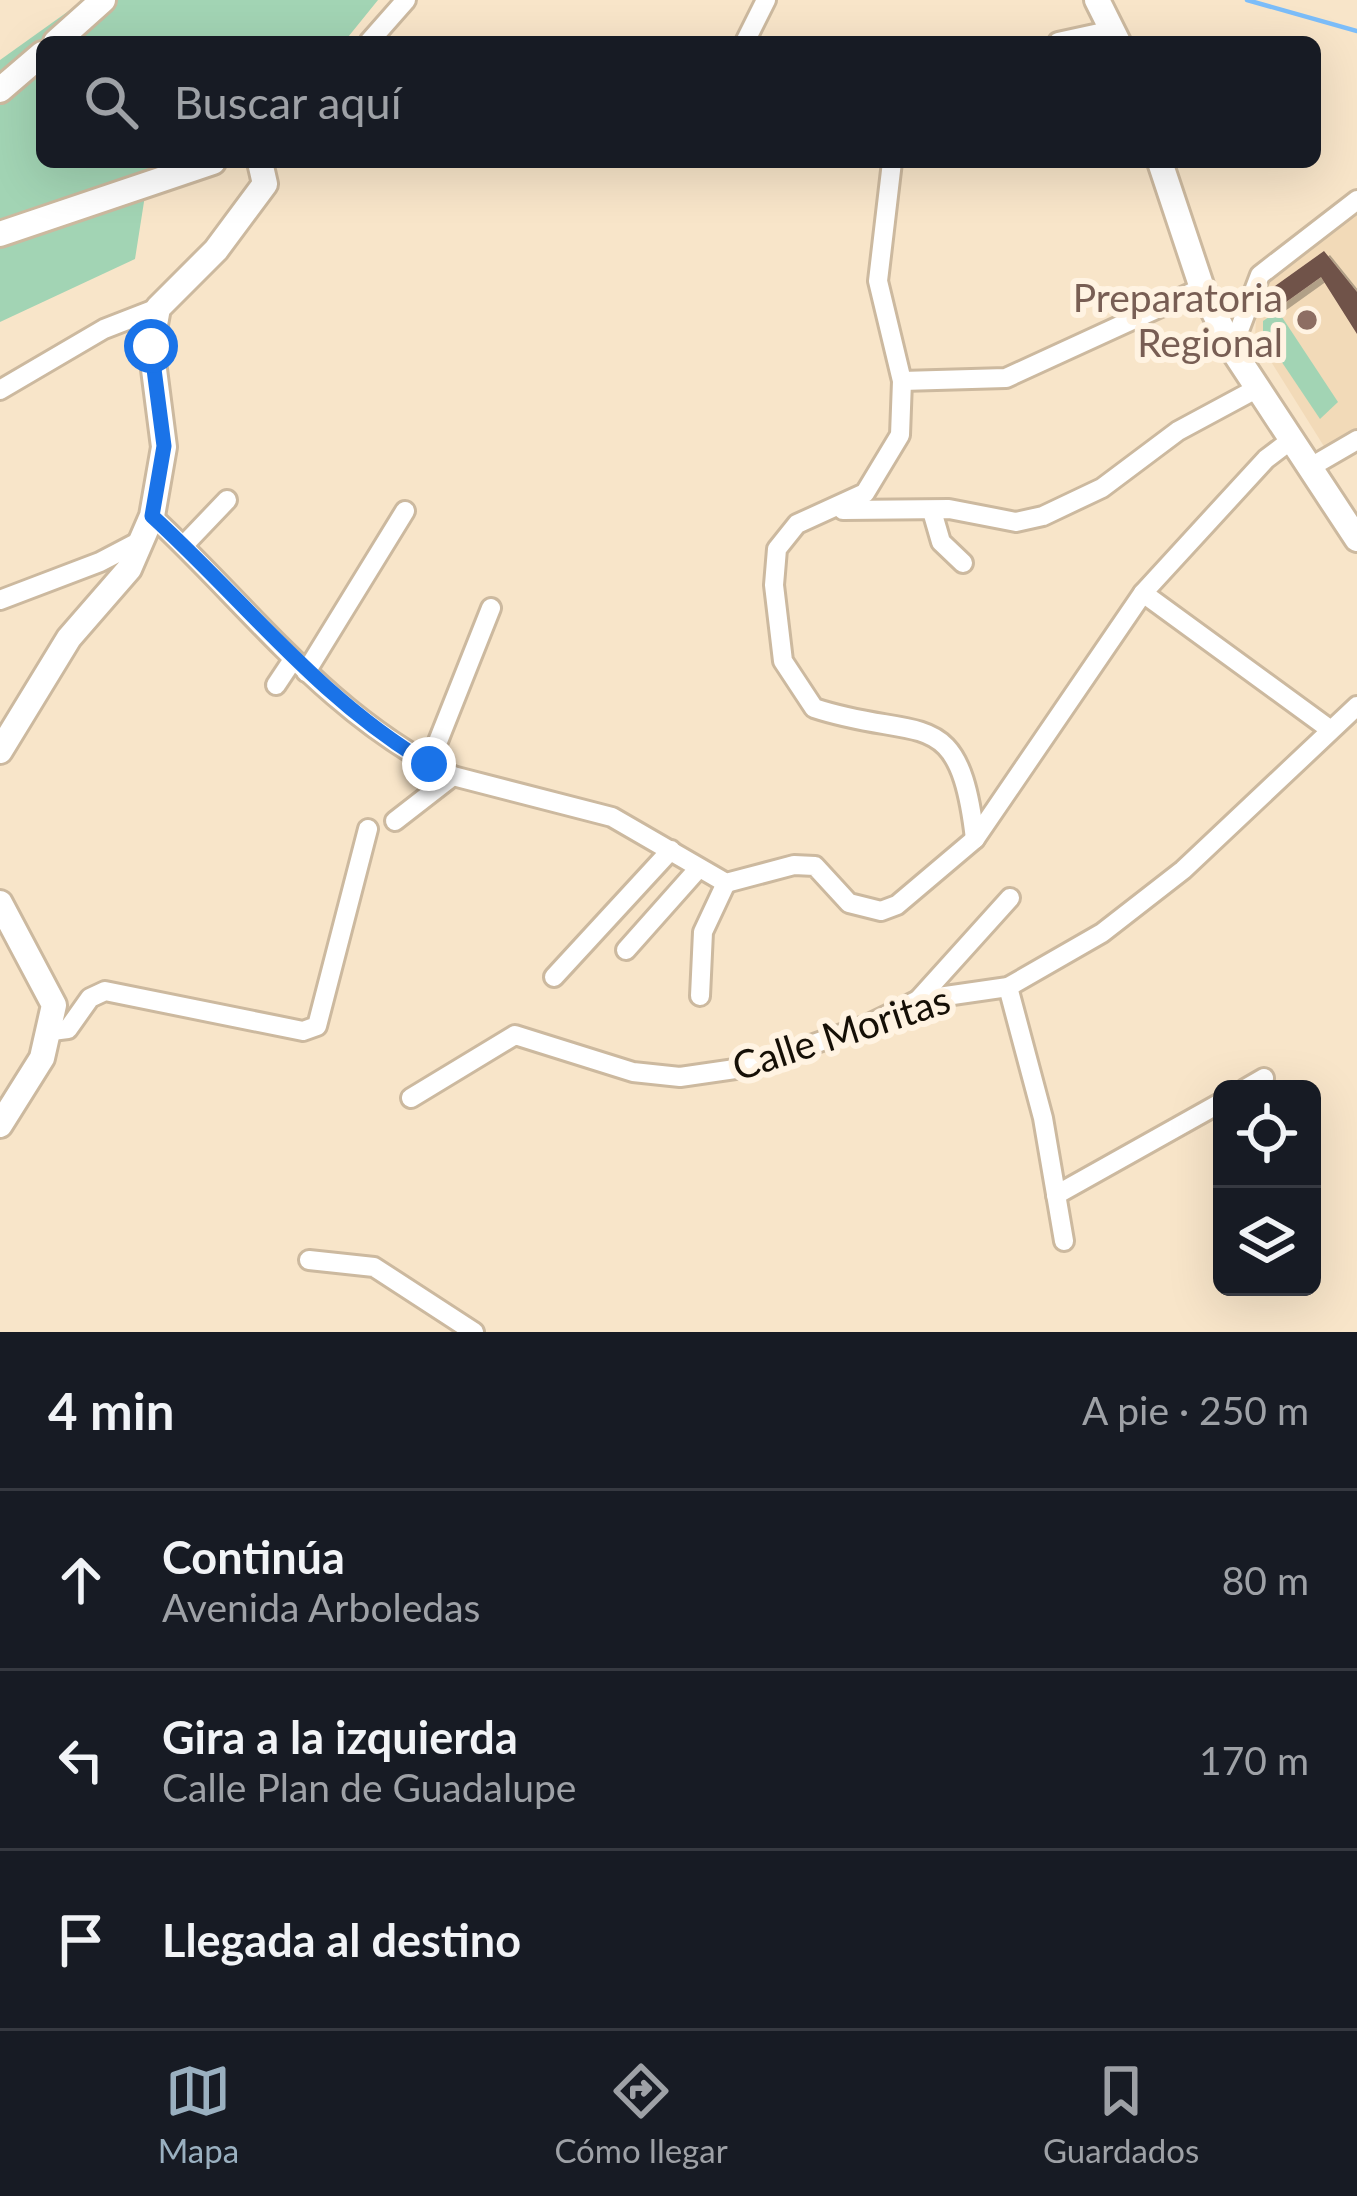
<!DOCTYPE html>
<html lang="es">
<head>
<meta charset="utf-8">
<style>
	body { margin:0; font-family:Lato,sans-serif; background:#242831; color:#f1f3f6 }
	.controls { position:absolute; right:36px; bottom:36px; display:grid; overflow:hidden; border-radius:18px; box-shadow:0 12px 48px #0002 }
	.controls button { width:108px; height:108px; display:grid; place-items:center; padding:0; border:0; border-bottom:3px solid #363941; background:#171b24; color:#f1f3f6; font:60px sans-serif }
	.stop { position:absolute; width:36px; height:36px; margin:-27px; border:9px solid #1a73e8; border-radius:50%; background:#fff }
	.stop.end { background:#1a73e8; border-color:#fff; box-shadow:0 3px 12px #0008 }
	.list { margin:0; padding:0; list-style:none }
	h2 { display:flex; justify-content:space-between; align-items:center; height:156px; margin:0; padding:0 48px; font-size:51px }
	h2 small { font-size:39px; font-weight:400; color:#9ea1a6 }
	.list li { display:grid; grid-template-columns:78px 1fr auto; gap:36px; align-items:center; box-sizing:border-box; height:180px; padding:0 48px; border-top:3px solid #363941 }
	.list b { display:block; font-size:45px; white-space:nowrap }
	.list p { margin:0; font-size:39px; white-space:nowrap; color:#9ea1a6 }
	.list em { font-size:39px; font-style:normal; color:#9ea1a6 }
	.icon { flex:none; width:66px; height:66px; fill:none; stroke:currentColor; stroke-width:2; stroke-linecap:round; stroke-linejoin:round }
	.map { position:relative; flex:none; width:1357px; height:1332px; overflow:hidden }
	.search { position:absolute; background:#171b24; box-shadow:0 12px 48px #0002; left:36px; right:36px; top:36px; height:132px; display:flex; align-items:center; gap:30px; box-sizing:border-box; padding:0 42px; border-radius:18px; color:#9ea1a6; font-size:45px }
	.sheet { height:696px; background:#171b24 }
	nav { display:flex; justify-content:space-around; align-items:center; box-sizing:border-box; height:168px; border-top:3px solid #363941; background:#171b24; font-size:33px; color:#9ea1a6 }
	nav a { display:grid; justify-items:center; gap:6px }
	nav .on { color:#9ab0c0 }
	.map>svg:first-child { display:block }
	.built { fill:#f2dab8 }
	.green { fill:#a2d4b4 }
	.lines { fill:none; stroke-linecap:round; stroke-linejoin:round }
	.stream { stroke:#7cbdf9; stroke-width:4.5 }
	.building { fill:#70524a; filter:url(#shadow) }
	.minor-casing { stroke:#ccb99f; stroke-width:24 }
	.major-casing { stroke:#ccb99f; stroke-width:30 }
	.minor { stroke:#fff; stroke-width:18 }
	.major { stroke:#fff; stroke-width:24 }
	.route { stroke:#1a73e8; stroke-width:15 }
	.education-dot { fill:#8d6e63; stroke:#fff3e2; stroke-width:4.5 }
	.labels { text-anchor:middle; stroke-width:12; stroke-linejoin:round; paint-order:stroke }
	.education-label { font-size:39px; fill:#785e54; stroke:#fff3e2; text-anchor:end }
	.street-label { font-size:39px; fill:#150f06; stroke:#fff3e2 }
</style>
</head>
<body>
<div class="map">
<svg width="1357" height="1332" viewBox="0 0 1357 1332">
	<defs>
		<filter id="shadow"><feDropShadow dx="6" dy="4" stdDeviation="0" flood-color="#0004"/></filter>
	</defs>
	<rect width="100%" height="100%" fill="#f8e5c9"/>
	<polygon class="built" points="1357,213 1357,430 1325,448 1255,336 1257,303 1265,282"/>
	<g class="green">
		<polygon points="84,0 378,0 344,42 42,42 42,162 169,162 149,170 135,259 0,322 0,60"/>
		<polygon points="1278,311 1338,402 1320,419 1263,334 1263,321"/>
	</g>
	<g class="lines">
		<polyline class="stream" points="1247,0 1357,31"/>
	</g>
	<polygon class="building" points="1324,251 1357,292 1357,334 1321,277 1279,307 1268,291"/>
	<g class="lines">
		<defs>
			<g id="minor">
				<polyline points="369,42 406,0"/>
				<polyline points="745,42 766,0"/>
				<polyline points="1058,42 1113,30"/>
				<path d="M892 162 878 281 902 381 900 435 865 493 797 524 777 549 774 585 783 661 814 708C920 743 959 700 975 839"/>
				<polyline points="1232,349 1260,275 1357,200"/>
				<polyline points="902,381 1006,378 1202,288"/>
				<polyline points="0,390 104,329 158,308"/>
				<polyline points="1309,468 1357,440"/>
				<polyline points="843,510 949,509 1016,522 1043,516 1102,488 1178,431 1256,389"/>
				<polyline points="932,511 941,542 963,563"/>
				<path d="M152 516C250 607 328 716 453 776L612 817 726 883 794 865 815 866 849 903 881 911 897 905 975 839 1143 593 1266 459 1291 440"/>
				<polyline points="184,545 227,500"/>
				<polyline points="1143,593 1328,728"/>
				<polyline points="0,600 100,562 142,540"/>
				<polyline points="306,672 405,511"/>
				<polyline points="276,685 292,661"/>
				<polyline points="429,764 491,608"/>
				<polyline points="395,821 453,776"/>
				<polyline points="626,950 698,869"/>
				<polyline points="554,977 671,850"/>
				<polyline points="1008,987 1043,1118 1064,1241"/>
				<polyline points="700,996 703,932 726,883"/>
				<polyline points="918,1000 1010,898"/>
				<polyline points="52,1031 68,1029 90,998 105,991 303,1031 317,1026 368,829"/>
				<polyline points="1245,1089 1264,1078"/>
				<polyline points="411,1098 515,1035 633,1072 680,1077 749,1067 867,1025 918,1000 1008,987 1102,933 1183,870 1357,706"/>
				<polyline points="1056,1195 1222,1102"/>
				<polyline points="309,1260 374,1267 474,1332"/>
			</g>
			<g id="major">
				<polyline points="1097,0 1118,42"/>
				<polyline points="56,42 103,0"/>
				<polyline points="0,90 42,54"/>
				<polyline points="1160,162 1202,288 1232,349 1357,539"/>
				<polyline points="0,234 213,162"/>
				<polyline points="0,751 69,638 129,569 152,516 164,447 151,346 158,308 216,250 265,184 260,162"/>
				<polyline points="0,903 54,1005 42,1058 0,1125"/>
			</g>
		</defs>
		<use href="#minor" class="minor-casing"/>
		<use href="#major" class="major-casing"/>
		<use href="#minor" class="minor"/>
		<use href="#major" class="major"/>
	</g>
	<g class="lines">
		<path class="route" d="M151 346 164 446 152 516C245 601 319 699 429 764"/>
	</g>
	<circle class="education-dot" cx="1307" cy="320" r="12"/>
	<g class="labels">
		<g class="education-label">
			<text x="1283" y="312">Preparatoria<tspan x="1283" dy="45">Regional</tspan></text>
		</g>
		<g class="street-label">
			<text transform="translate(841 1033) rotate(-18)" y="14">Calle Moritas</text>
		</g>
	</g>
</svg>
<div class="controls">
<button><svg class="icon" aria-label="locate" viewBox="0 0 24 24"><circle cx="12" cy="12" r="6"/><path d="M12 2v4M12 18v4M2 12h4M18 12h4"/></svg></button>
<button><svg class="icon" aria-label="layers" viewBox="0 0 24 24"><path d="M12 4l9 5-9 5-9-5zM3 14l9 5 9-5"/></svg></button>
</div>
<div class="stop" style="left:151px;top:346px"></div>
<div class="stop end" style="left:429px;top:764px"></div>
<div class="search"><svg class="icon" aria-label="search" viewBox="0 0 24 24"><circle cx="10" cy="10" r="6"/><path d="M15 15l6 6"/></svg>Buscar aquí</div>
</div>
<section class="sheet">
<h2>4 min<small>A pie · 250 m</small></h2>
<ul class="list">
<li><svg class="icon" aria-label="ahead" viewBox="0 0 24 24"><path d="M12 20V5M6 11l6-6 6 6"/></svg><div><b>Continúa</b><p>Avenida Arboledas</p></div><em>80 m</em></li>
<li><svg class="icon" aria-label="left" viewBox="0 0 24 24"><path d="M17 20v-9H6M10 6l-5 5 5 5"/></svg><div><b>Gira a la izquierda</b><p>Calle Plan de Guadalupe</p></div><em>170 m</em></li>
<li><svg class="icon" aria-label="arrive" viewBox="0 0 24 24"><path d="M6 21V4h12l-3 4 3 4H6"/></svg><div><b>Llegada al destino</b></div></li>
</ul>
</section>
<nav>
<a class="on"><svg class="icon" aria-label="map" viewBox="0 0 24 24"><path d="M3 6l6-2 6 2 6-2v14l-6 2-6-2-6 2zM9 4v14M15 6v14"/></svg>Mapa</a>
<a><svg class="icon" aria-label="directions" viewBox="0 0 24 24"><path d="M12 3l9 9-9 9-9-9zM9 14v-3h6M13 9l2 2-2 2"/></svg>Cómo llegar</a>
<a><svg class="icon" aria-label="saved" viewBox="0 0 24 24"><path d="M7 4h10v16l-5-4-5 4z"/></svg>Guardados</a>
</nav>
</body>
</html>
